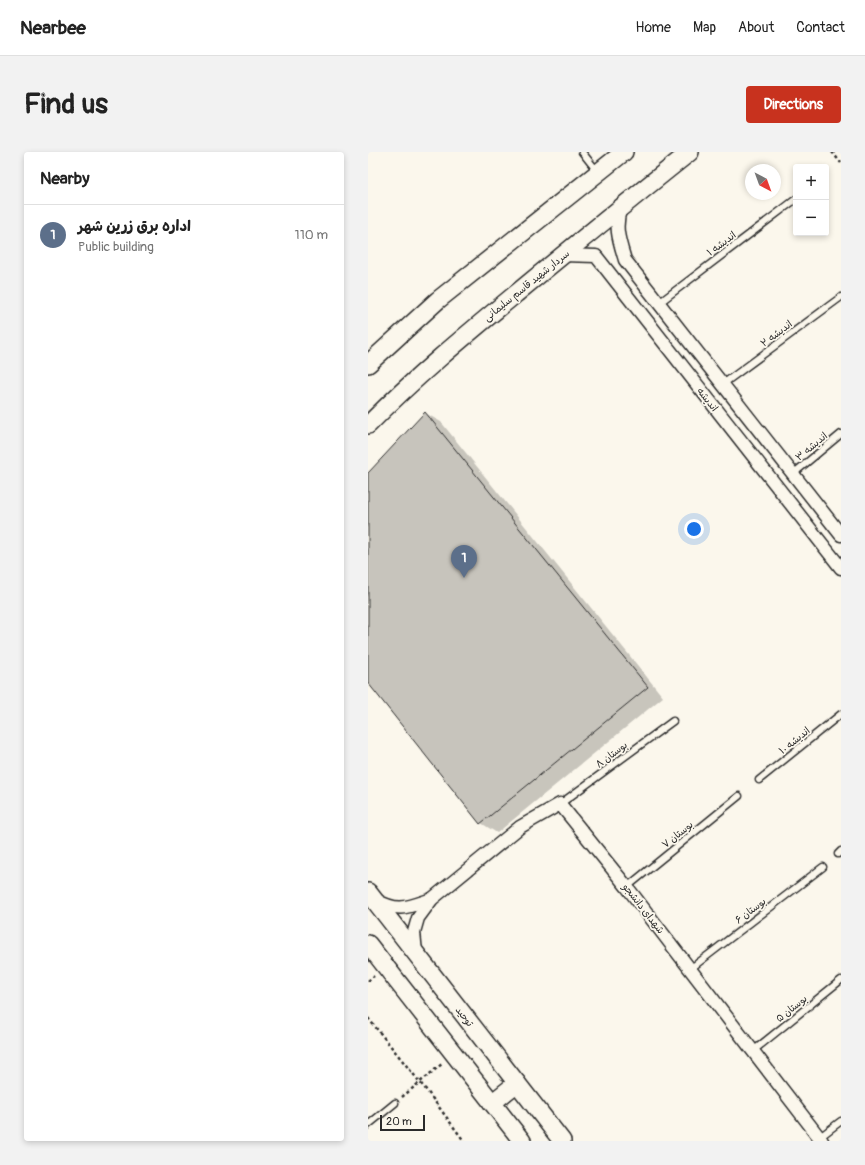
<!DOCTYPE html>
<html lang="en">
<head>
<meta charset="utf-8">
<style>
	body { margin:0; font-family:Pangolin,"Playpen Sans Arabic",sans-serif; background:#f2f2f2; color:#222 }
	.controls { position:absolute; right:12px; top:12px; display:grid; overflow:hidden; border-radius:4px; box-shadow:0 2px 6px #0003 }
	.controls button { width:36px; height:36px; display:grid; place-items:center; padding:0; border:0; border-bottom:1px solid #e0e0e0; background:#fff; color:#222; font:20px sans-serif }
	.compass { position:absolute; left:377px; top:12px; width:36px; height:36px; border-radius:50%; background:#fff; box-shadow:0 2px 6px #0003; rotate:139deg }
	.scale { position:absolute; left:12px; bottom:10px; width:45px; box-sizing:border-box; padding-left:4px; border:2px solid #2b2b2b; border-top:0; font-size:11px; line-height:14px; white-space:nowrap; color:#2b2b2b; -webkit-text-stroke:3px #fbf7ec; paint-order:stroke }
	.you { position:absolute; left:326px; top:377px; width:14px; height:14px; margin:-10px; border:3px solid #fff; border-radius:50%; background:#1a73e8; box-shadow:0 0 0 6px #1a73e833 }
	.badge { display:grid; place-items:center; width:26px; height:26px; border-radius:50%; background:#c8321e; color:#fff; font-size:13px; font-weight:700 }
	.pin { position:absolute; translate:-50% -33px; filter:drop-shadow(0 1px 2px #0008) }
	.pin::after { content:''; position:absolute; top:21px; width:14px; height:12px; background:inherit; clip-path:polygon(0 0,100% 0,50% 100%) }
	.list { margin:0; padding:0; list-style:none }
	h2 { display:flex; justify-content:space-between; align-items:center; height:52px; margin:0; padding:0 16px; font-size:17px }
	h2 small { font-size:13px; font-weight:400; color:#767676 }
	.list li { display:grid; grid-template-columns:26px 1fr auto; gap:12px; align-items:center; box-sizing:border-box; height:60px; padding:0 16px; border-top:1px solid #e0e0e0 }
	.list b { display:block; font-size:15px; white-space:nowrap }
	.list p { margin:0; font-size:13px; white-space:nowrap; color:#767676 }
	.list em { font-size:13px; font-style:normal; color:#767676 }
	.map { position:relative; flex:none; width:473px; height:989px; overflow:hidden; border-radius:4px }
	header { display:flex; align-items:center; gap:24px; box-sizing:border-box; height:56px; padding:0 20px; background:#fff; border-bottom:1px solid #e0e0e0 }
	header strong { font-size:19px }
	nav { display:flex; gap:22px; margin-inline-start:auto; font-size:14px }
	.intro { display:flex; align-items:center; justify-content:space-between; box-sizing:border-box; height:96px; padding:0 24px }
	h1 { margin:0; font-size:28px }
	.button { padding:10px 18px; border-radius:4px; background:#c8321e; color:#fff; font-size:14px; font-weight:700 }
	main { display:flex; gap:24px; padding:0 24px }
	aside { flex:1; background:#fff; border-radius:4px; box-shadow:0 2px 6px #0003 }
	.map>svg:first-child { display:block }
	.shadow { fill:#0003 }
	.building { fill:#c7c4bc; stroke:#2b2b2b }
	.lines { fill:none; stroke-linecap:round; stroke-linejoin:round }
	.service-casing { stroke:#2b2b2b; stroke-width:9 }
	.minor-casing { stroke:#2b2b2b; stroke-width:15 }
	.secondary-casing { stroke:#2b2b2b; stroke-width:20 }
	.path { stroke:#2b2b2b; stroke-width:2.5; stroke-dasharray:3 3; stroke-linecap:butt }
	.service { stroke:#fbf7ec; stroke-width:6 }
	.minor { stroke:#fbf7ec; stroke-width:12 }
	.secondary { stroke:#fbf7ec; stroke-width:17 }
	.labels { text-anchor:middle; stroke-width:3.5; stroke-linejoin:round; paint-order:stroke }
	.street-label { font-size:10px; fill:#2b2b2b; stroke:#fbf7ec }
</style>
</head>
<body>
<header>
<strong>Nearbee</strong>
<nav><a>Home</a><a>Map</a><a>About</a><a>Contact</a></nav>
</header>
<div class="intro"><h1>Find us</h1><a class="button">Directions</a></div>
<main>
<aside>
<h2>Nearby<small></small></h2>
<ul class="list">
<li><span class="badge" style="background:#5c6f8a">1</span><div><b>اداره برق زرین شهر</b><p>Public building</p></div><em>110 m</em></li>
</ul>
</aside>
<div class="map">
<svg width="473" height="989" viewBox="0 0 473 989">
	<rect width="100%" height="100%" fill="#fbf7ec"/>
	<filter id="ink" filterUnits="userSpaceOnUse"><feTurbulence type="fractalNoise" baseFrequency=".025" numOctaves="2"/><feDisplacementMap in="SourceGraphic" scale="8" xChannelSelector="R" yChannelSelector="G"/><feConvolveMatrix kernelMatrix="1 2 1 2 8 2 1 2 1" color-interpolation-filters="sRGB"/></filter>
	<g filter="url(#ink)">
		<polygon class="shadow" points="57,261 73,270 295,545 129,681 113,671 0,529 0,323"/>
		<polygon class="building" points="57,260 280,535 112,672 0,531 0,321"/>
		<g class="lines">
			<defs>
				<g id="service">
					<polyline points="214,0 229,19"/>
					<polyline points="291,151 428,47"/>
					<polyline points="355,232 473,145"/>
					<polyline points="425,322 473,282"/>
					<polyline points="391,628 473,562"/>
					<polyline points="192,652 305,569"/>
					<polyline points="470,702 473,699"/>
					<polyline points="259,735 371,644"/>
					<polyline points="322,817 455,715"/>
					<polyline points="385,899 473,828"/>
					<polyline points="0,973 27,951"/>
					<polyline points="452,985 473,969"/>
				</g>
				<g id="minor">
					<path d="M253 55C246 75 251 88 257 108L473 383"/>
					<polyline points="194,103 228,104 473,416"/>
					<path d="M8 748C31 761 40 755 64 747"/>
					<polyline points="48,801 46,780 50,766 64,747 152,675 192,652 259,735 454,989"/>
				</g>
				<g id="secondary">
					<polyline points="0,212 70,148 256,0"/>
					<path d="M0 273C47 225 98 183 150 140 207 93 264 46 322 0"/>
					<polyline points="0,740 194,989"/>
					<polyline points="0,792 154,989"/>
					<polyline points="124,951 149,931"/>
				</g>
			</defs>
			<use href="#service" class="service-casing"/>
			<use href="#minor" class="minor-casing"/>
			<use href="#secondary" class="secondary-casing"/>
			<g class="path">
				<polyline points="464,0 473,11"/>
				<polyline points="0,829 6,824"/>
				<polyline points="0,866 59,939 96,989"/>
				<polyline points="34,945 75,911"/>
			</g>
			<use href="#service" class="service"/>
			<use href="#minor" class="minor"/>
			<use href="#secondary" class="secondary"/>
		</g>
	</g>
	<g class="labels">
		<g class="street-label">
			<text transform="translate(353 91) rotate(-37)" y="4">اندیشه ۱</text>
			<text transform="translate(158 133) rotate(-39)" y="4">سردار شهید قاسم سلیمانی</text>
			<text transform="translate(408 181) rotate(-37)" y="4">اندیشه ۲</text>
			<text transform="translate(340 247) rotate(52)" y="4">اندیشه</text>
			<text transform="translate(443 294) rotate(-40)" y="4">اندیشه ۳</text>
			<text transform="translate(426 588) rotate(-39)" y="4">اندیشه ۱۰</text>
			<text transform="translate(243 602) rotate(-37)" y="4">بوستان ۸</text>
			<text transform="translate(309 682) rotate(-39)" y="4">بوستان ۷</text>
			<text transform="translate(276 756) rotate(52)" y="4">شهدای دانشجو</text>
			<text transform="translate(382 758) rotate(-37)" y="4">بوستان ۶</text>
			<text transform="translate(423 856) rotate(-39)" y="4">بوستان ۵</text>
			<text transform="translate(97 864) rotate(52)" y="4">توحید</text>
		</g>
	</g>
</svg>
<div class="controls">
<button>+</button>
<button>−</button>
</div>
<svg class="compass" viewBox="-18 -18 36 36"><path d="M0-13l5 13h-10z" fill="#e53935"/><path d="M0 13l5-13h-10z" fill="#767676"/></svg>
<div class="scale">20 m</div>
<div class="you"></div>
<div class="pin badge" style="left:96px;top:426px;background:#5c6f8a">1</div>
</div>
</main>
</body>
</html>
